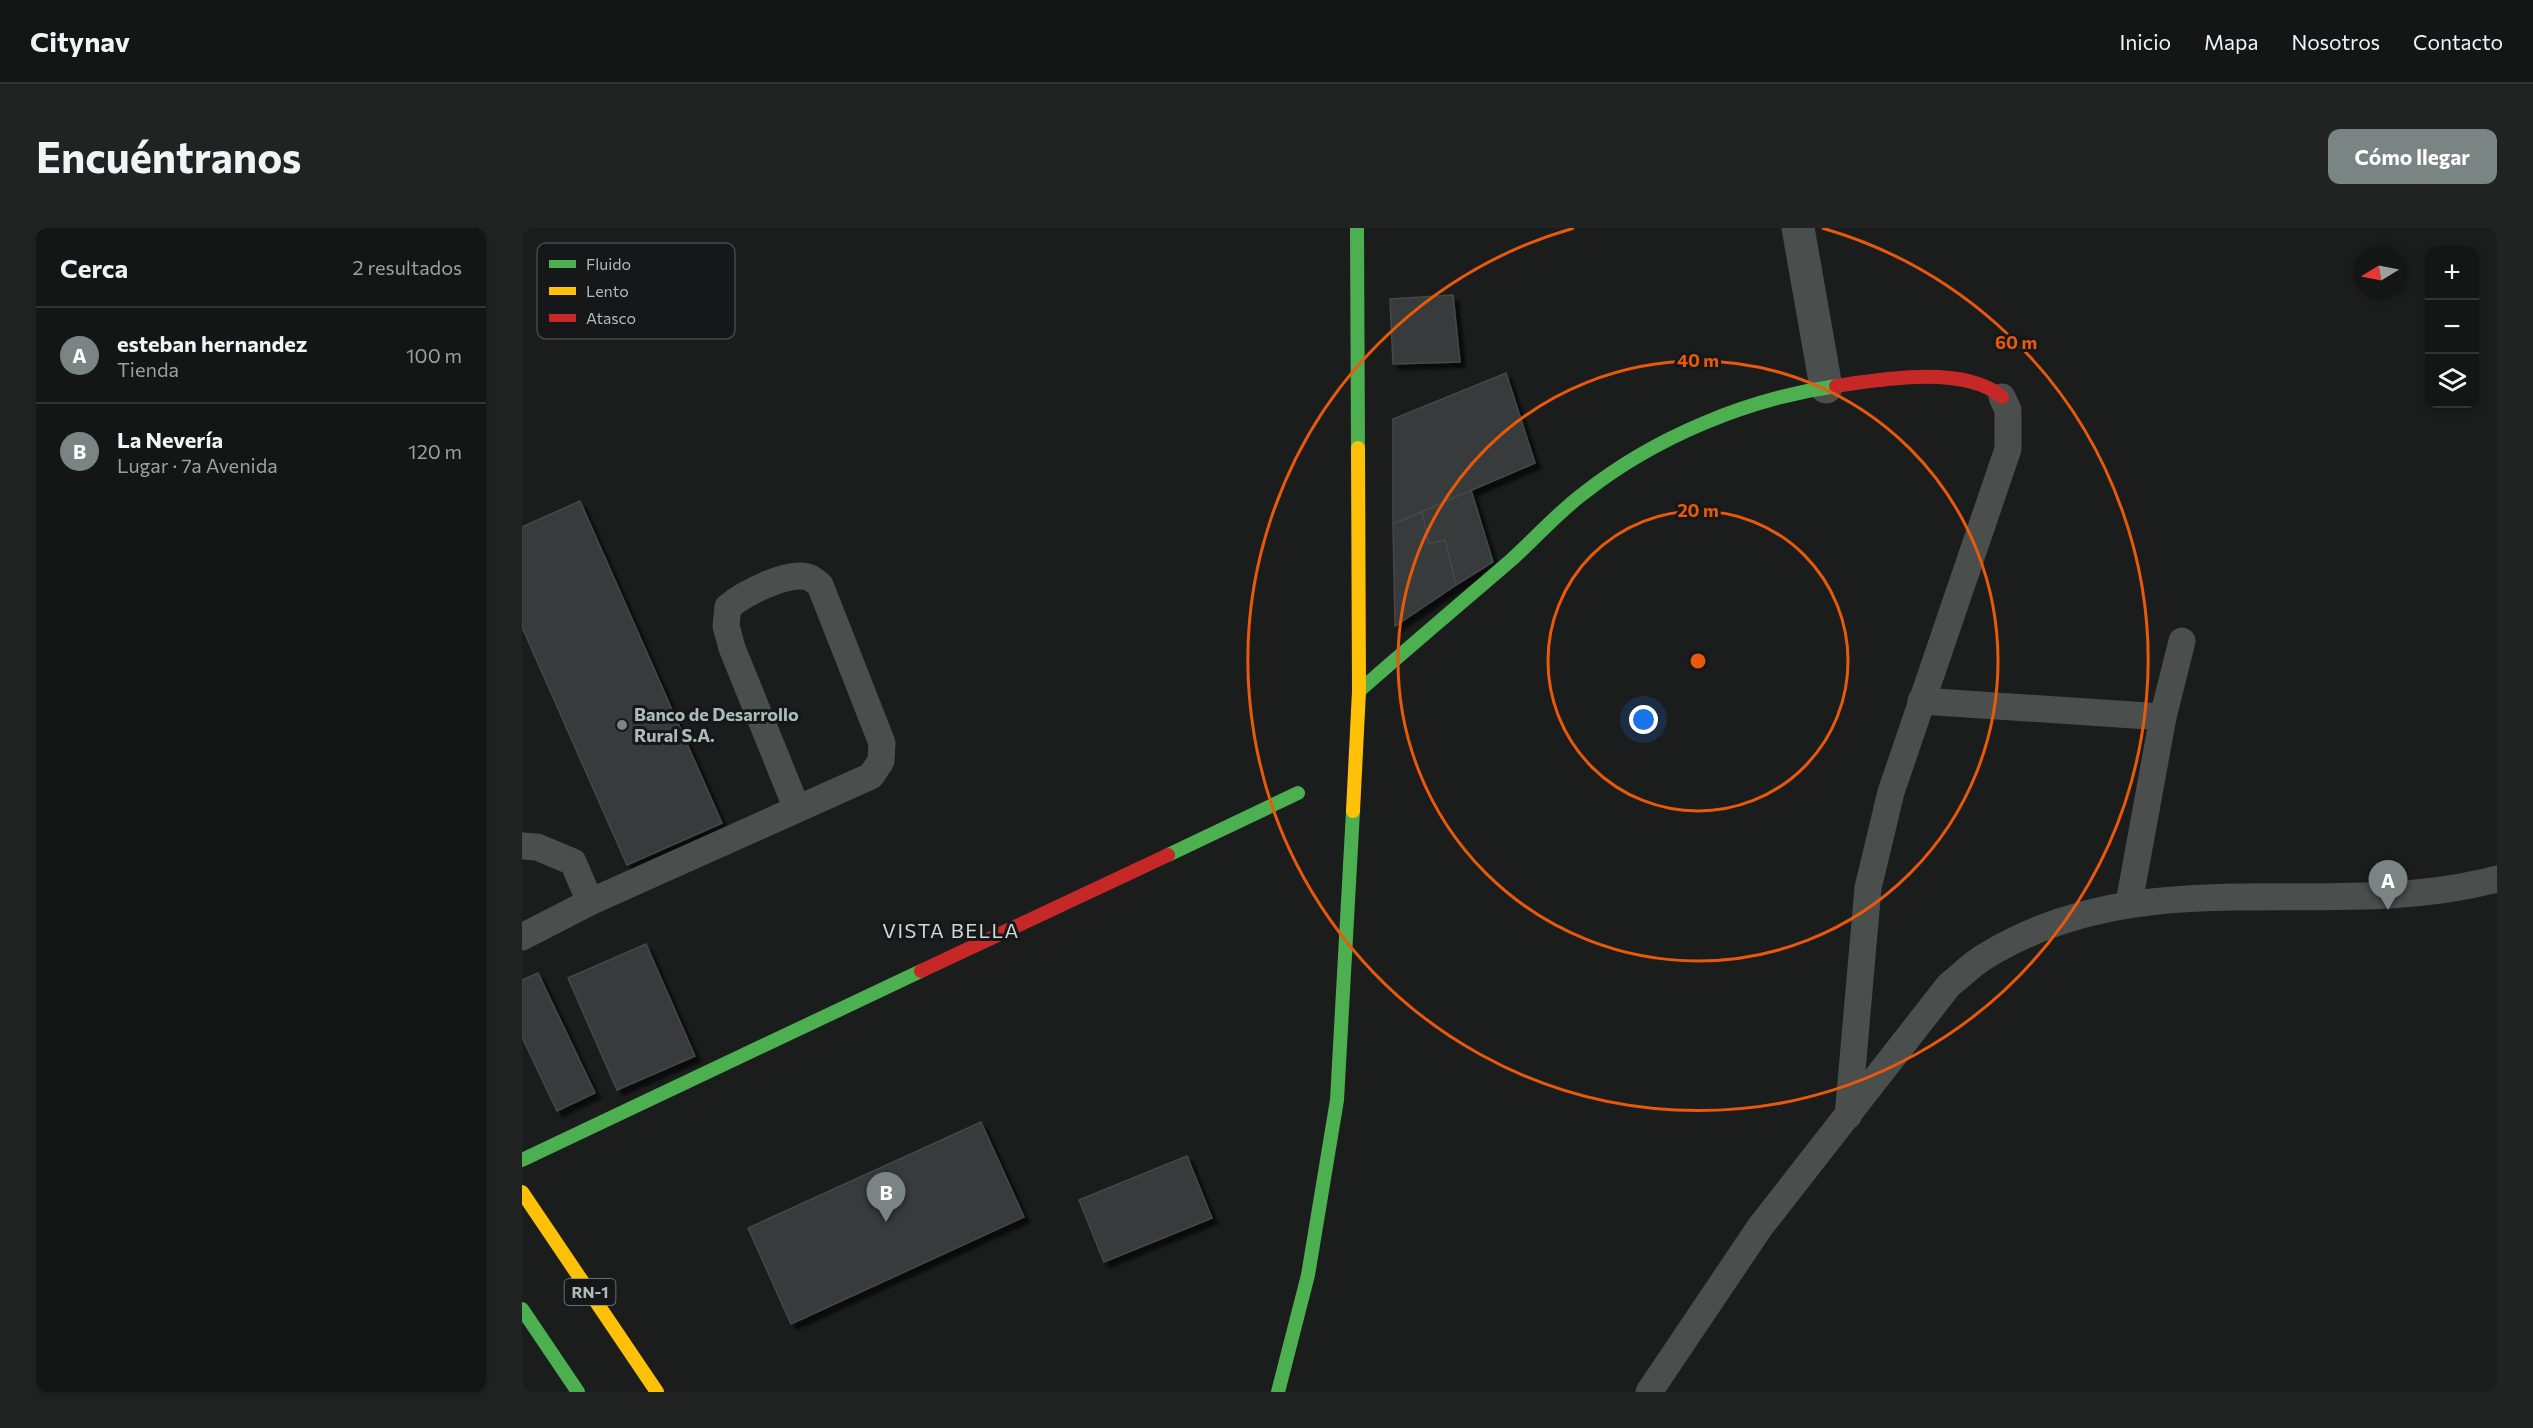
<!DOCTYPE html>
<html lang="es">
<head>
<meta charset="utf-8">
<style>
	body { margin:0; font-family:Commissioner,sans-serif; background:#212222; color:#f1f3f6 }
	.controls { position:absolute; right:18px; top:18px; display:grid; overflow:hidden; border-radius:12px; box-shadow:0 3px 9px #0003 }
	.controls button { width:54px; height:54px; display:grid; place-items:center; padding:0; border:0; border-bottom:2px solid #333434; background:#141515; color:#f1f3f6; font:30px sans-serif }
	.compass { position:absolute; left:1831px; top:18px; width:54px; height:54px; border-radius:50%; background:#141515; box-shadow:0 3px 9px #0003; rotate:260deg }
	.you { position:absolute; left:1122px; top:492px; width:21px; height:21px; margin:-15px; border:4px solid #fff; border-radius:50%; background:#1a73e8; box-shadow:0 0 0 9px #1a73e833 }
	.badge { display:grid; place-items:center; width:39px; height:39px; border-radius:50%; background:#7a8482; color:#fff; font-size:20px; font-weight:700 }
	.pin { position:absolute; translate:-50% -50px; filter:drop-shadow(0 2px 3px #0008) }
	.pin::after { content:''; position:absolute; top:32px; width:21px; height:18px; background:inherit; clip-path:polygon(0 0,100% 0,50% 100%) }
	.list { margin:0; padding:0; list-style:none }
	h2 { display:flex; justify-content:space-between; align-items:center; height:78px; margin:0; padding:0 24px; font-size:26px }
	h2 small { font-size:20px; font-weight:400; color:#9d9fa0 }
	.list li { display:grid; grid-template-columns:39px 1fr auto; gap:18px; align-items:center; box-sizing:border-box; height:96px; padding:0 24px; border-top:2px solid #333434 }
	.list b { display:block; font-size:22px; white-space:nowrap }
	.list p { margin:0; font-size:20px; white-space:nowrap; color:#9d9fa0 }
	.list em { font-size:20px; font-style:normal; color:#9d9fa0 }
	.icon { flex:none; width:33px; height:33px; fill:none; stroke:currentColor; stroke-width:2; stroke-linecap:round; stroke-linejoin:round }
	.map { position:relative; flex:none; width:1975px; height:1164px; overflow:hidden; border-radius:12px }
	header { display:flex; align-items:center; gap:36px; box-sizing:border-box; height:84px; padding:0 30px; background:#141515; border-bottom:2px solid #333434 }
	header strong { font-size:28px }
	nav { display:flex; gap:33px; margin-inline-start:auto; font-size:21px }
	.intro { display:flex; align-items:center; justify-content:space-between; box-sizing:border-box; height:144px; padding:0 36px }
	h1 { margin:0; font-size:42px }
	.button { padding:15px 27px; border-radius:12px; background:#7a8482; color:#fff; font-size:21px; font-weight:700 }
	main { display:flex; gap:36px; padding:0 36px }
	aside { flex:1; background:#141515; border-radius:12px; box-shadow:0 3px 9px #0003 }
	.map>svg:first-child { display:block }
	.building { fill:#393a3a; stroke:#444847; stroke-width:1.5; filter:url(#shadow) }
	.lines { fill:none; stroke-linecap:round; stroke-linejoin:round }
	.lane { stroke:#4a4e4d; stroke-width:27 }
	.street { stroke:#4a4e4d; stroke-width:33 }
	.fast { stroke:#4caf50; stroke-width:14 }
	.slow { stroke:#ffc107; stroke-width:14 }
	.jam { stroke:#c62828; stroke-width:14 }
	.ring { fill:none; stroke:#e8590c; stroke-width:3 }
	.poi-dot { fill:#7a8482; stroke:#151718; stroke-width:2 }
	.labels { text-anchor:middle; stroke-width:6; stroke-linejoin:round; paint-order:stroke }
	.shield { fill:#151718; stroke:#7f8a89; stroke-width:1.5 }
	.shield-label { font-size:16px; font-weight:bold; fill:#adbcb9 }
	.poi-label { font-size:18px; font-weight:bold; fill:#adbcb9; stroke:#151718; text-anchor:start }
	.neighbourhood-label { font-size:20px; letter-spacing:1.5px; fill:#ced8d7; stroke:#151718 }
	.key { fill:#151718; stroke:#434948; stroke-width:1.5 }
	.key-label { font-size:16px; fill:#adbcb9 }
	.centre { fill:#e8590c; stroke:#151718; stroke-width:3 }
	.ring-label { font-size:18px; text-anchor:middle; font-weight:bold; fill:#e8590c; stroke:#151718; stroke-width:6; stroke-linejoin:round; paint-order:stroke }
</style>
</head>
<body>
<header>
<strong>Citynav</strong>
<nav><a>Inicio</a><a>Mapa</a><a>Nosotros</a><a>Contacto</a></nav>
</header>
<div class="intro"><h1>Encuéntranos</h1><a class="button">Cómo llegar</a></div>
<main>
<aside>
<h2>Cerca<small>2 resultados</small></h2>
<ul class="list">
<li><span class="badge">A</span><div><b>esteban hernandez</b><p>Tienda</p></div><em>100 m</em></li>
<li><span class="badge">B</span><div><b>La Nevería</b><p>Lugar · 7a Avenida</p></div><em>120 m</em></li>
</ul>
</aside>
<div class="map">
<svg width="1975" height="1164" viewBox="0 0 1975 1164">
	<defs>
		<filter id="shadow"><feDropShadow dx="5.5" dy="5.5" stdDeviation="1.5" flood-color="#0009"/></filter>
	</defs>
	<rect width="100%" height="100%" fill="#1b1c1c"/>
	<g class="building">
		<polygon points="931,67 938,134 871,136 868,71"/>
		<polygon points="984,145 1013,235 871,296 871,191"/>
		<polygon points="949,262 971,334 934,357 923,312 907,316 900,284"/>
		<polygon points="58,273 200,595 105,637 0,399 0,299"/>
		<polygon points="900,284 907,316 923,312 934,357 873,398 871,296"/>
		<polygon points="124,716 173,828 95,862 46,750"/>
		<polygon points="16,745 73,865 35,883 0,809 0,752"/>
		<polygon points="459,894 502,989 269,1096 226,1000"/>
		<polygon points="665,928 690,990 582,1034 557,972"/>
	</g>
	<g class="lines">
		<g class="lane">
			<polyline points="1399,473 1641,489"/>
			<polyline points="0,618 15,619 51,634 68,674"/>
			<polyline points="1607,675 1641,489 1660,413"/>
			<path d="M0 709 68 674 349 548 359 533 360 515 298 357C294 354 290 350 286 349 265 343 221 366 206 379L204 398 210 420 275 581"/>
			<polyline points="1326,888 1346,660 1369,564 1486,221 1486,182 1480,169"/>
			<path d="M1127 1164 1238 999 1427 757C1439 748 1450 736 1462 729 1625 628 1803 696 1975 651"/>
		</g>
		<polyline class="street" points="1276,0 1304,159"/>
		<g class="fast">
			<polyline points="835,0 836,220"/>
			<path d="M837 463C887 419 938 376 988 333 1013 311 1035 285 1062 265 1133 209 1225 171 1314 158"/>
			<polyline points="646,627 776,565"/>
			<polyline points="0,932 399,743"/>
			<polyline points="0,1081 56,1164"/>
			<polyline points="756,1164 786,1047 815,872 831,583"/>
		</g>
		<g class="slow">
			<polyline points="831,583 837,463 836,220"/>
			<polyline points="0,964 135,1164"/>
		</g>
		<g class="jam">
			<path d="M1314 158C1361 151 1443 137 1480 169"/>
			<polyline points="399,743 646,627"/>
		</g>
	</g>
	<g class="ring">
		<circle cx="1176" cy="433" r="150"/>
		<circle cx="1176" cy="433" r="300"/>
		<path d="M1300 0A450 450 0 1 1 1052 0"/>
	</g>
	<circle class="poi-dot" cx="100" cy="497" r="6"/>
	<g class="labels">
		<rect class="shield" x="42.5" y="1051" width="51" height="26" rx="4.5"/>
		<g class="shield-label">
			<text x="68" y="1070">RN-1</text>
		</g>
		<g class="poi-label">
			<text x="112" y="493">Banco de Desarrollo<tspan x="112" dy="21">Rural S.A.</tspan></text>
		</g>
		<g class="neighbourhood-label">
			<text x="429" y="710">VISTA BELLA</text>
		</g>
	</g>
	<rect x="15" y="15" width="198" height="96" rx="9" class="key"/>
	<rect x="27" y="32" width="27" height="8" fill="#4caf50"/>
	<rect x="27" y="59" width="27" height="8" fill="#ffc107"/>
	<rect x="27" y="86" width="27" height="8" fill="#c62828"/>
	<g class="key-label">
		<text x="64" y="42">Fluido</text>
		<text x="64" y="69">Lento</text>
		<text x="64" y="96">Atasco</text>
	</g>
	<circle cx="1176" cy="433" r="9" class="centre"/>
	<g class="ring-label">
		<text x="1494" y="121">60 m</text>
		<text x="1176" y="139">40 m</text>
		<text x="1176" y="289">20 m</text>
	</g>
</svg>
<div class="controls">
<button>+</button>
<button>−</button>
<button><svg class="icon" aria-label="layers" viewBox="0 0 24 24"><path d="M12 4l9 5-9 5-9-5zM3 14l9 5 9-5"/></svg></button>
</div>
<svg class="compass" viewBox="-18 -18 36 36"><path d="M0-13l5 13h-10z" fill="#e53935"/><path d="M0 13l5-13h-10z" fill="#9d9fa0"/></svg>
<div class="you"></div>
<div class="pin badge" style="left:1866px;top:682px">A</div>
<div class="pin badge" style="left:364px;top:994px">B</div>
</div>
</main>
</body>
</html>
